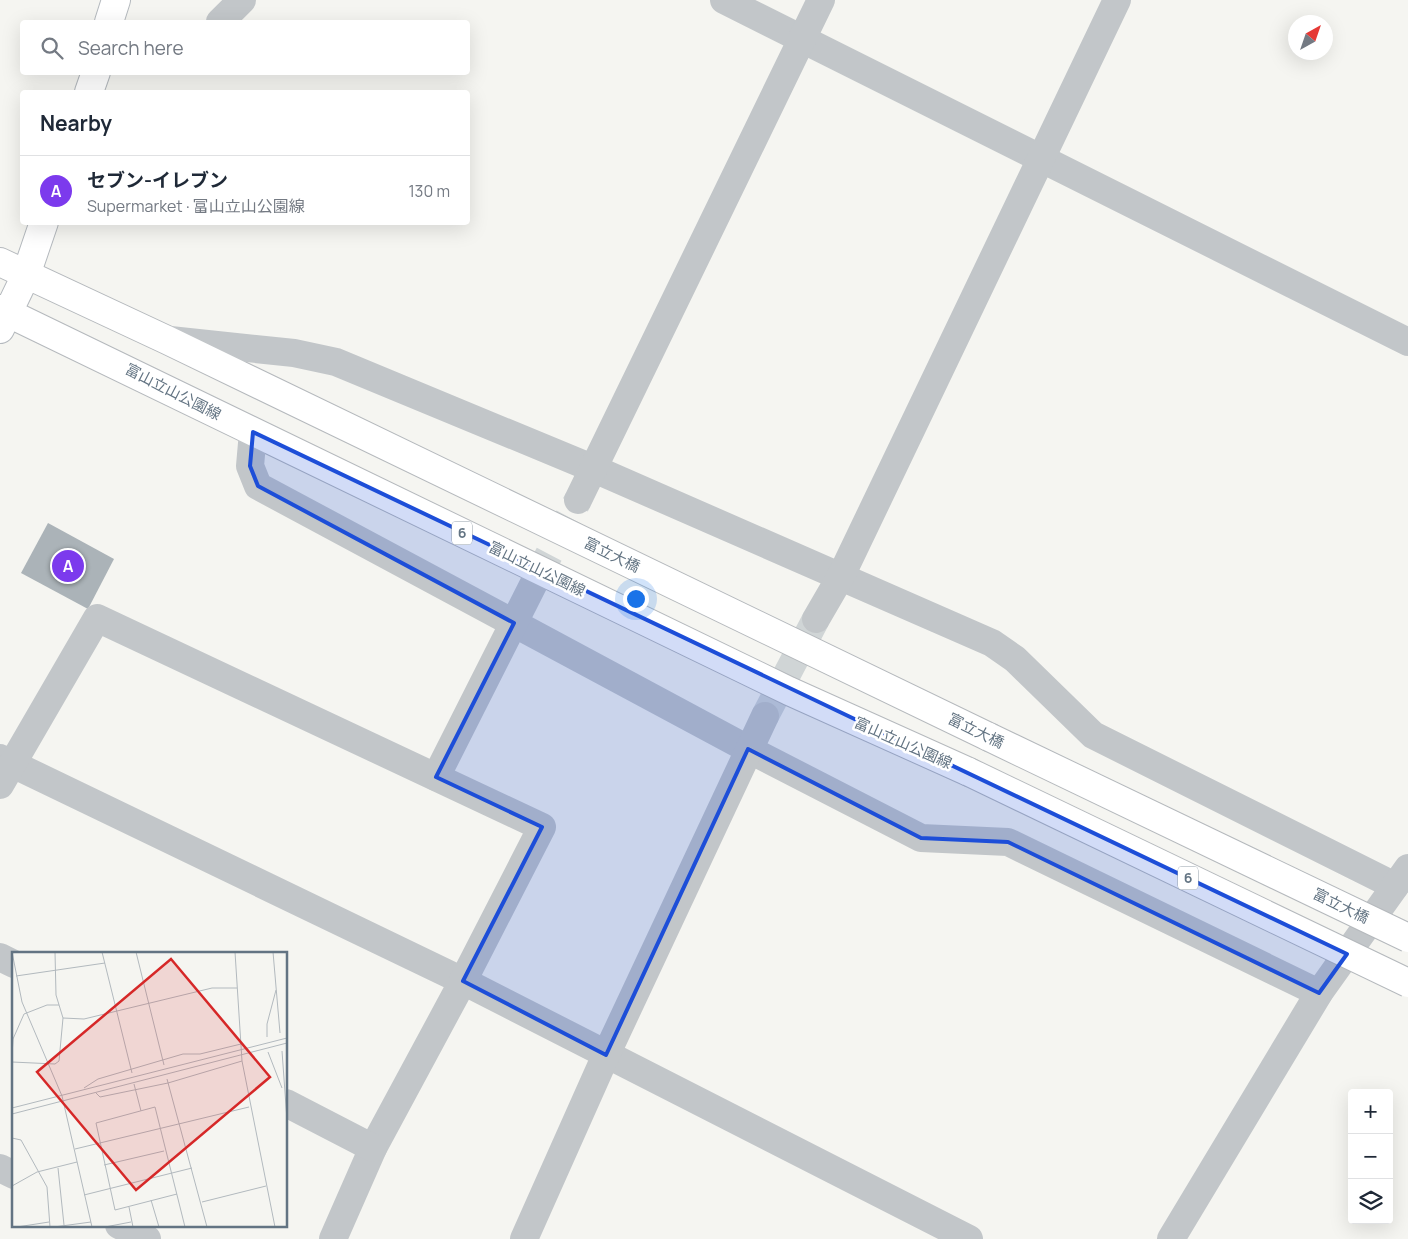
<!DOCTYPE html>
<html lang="en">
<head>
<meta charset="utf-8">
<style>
	body { margin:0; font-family:Manrope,"Noto Sans JP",sans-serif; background:#f6f6f7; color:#1f2937 }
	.controls { position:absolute; right:15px; bottom:15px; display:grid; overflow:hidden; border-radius:5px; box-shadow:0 5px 20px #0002 }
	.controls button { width:45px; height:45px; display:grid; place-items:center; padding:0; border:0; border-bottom:1px solid #e0e1e3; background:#fff; color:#1f2937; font:25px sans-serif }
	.compass { position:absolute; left:1288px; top:15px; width:45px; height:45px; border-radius:50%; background:#fff; box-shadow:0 5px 20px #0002; rotate:40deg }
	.you { position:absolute; left:635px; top:598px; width:18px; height:18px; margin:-12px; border:4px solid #fff; border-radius:50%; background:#1a73e8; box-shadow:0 0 0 8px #1a73e833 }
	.badge { display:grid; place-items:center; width:32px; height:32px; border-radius:50%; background:#7c3aed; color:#fff; font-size:16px; font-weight:700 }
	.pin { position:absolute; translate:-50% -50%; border:2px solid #fff; box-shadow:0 1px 5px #0006 }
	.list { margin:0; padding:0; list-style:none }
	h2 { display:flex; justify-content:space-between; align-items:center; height:65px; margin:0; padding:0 20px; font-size:21px }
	h2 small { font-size:16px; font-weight:400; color:#747a83 }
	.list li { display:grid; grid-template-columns:32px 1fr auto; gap:15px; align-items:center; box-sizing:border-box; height:70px; padding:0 20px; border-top:1px solid #e0e1e3 }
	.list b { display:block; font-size:19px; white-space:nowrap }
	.list p { margin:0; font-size:16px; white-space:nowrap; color:#747a83 }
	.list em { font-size:16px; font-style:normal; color:#747a83 }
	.icon { flex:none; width:28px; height:28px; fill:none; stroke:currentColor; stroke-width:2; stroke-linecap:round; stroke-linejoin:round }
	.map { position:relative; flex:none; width:1408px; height:1239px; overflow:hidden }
	.search { position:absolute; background:#fff; box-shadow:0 5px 20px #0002; left:20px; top:20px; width:450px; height:55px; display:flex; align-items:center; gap:12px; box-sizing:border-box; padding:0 18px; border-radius:5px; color:#747a83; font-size:19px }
	.panel { position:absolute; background:#fff; box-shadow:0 5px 20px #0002; left:20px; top:90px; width:450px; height:135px; border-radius:5px }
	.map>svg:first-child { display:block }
	.building { fill:#abb3b8 }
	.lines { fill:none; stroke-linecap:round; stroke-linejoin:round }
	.street-tunnel { stroke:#d0d5d6; stroke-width:28; stroke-dasharray:28 14; stroke-linecap:butt }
	.secondary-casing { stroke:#b4b9be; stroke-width:30 }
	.primary-casing { stroke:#b5b9bd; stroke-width:30 }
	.street { stroke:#c2c6c9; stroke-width:28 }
	.secondary { stroke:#fff; stroke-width:28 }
	.primary { stroke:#fff; stroke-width:28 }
	.primary-bridge-casing { stroke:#b5b9bd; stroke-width:30; stroke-linecap:butt }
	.primary-bridge { stroke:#fff; stroke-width:28 }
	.marked { fill:#1d4ed8; fill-opacity:0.2; stroke:#1d4ed8; stroke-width:4; stroke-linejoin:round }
	.labels { text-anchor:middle; stroke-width:5; stroke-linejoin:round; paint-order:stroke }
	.shield { fill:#fff; stroke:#929ea8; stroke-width:1 }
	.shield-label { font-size:14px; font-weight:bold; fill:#637483 }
	.street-label { font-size:15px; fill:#637483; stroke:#fff }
	.inset-road { fill:none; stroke:#b2b9be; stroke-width:1 }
	.view { fill:#d62828; fill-opacity:0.15; stroke:#d62828; stroke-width:2.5 }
	.inset-edge { fill:none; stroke:#637483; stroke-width:2.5 }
</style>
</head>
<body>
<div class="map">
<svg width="1408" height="1239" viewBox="0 0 1408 1239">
	<rect width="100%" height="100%" fill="#f5f5f1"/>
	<polygon class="building" points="48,523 114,559 88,609 21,573"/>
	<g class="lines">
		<g class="street-tunnel">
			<polyline points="536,579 578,500"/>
			<polyline points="765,716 816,619"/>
		</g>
		<defs>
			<g id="secondary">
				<polyline points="109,22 116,0"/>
				<polyline points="89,92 96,72"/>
				<polyline points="0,329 26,275 44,222"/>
			</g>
			<g id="primary">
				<polyline points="0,262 167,340 989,737"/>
				<polyline points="0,309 789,691 969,772"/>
			</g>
		</defs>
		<use href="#secondary" class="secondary-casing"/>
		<use href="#primary" class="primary-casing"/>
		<g class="street">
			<polyline points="724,0 1408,342"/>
			<polyline points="220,22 242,0"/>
			<polyline points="170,340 294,353 336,362 592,468 992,643 1015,659 1093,735 1395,886"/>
			<polyline points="253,432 250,466 258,486 748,749 921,838 1008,842 1319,993"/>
			<polyline points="578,500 821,0"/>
			<polyline points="816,619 841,576 1117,0"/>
			<polyline points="0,758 463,981 969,1239"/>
			<polyline points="436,777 536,579"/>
			<polyline points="0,785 97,618 542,827 463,981 373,1148 333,1239"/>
			<polyline points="0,957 14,964"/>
			<polyline points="286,1103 373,1148"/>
			<polyline points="0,1168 14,1175"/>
			<polyline points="119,1225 147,1239"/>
			<polyline points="524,1239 606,1055 765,716"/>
			<polyline points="1171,1239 1319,993 1408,868"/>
		</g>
		<use href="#secondary" class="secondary"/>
		<use href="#primary" class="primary"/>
		<defs>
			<g id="primary-bridge">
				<polyline points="989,737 1408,938"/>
				<polyline points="969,772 1408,983"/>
			</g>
		</defs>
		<use href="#primary-bridge" class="primary-bridge-casing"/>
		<use href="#primary-bridge" class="primary-bridge"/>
	</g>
	<path class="marked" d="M253 432 1347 954 1319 993 1008 842 921 838 748 749 606 1055 463 981 542 827 436 777 514 623 258 486 250 466Z"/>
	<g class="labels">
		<g class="shield">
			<rect x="452" y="521.5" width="20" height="23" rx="4"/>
			<rect x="1178" y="866.5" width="20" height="23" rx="4"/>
		</g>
		<g class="shield-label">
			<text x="462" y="538">6</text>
			<text x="1188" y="883">6</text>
		</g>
		<g class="street-label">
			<text transform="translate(173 392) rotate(27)" y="5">富山立山公園線</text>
			<text transform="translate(612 555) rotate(26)" y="5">富立大橋</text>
			<text transform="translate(537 569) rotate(26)" y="5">富山立山公園線</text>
			<text transform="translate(976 731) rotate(26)" y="5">富立大橋</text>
			<text transform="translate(903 743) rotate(24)" y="5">富山立山公園線</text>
			<text transform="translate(1341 906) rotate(26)" y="5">富立大橋</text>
		</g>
	</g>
	<g transform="translate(12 952)">
		<rect width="275" height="275" fill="#f5f5f1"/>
		<path class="inset-road" d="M0 0 10 50 50 144 80 275M90 0 120 121M124 0 152 113M223 0 230 109 263 275M261 0 268 81M4 24 93 11M51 66 72 67 200 36H225M255 85V72L264 38M270 99 275 168M256 100 270 136M0 104 1 87 12 62 35 53H47M0 110 43 112 47 109 51 66 44 43 43 0M155 127 195 275M122 132 129 159M72 136 86 127 171 102H188L229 92M84 141 88 145 156 131 230 109M0 156 275 86M0 162 275 91M0 186 9 188 35 235 38 275M63 197 237 155M92 213 152 199M46 216 52 273M0 234 25 220 65 210M165 242 103 258 84 171 143 155 173 275M72 243 180 216M139 248 147 275M190 250 254 234M117 255 121 275M5 275 37 270M42 275 79 270M93 275 119 270"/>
		<path class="view" d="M159 7 258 125 124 238 25 120Z"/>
		<rect width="275" height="275" class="inset-edge"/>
	</g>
</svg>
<div class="controls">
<button>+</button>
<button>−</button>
<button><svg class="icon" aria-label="layers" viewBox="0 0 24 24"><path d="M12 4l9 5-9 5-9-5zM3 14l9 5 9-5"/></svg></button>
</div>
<svg class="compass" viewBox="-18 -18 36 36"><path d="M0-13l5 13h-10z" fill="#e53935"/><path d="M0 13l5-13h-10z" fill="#747a83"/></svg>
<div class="you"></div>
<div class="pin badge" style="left:68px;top:566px">A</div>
<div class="search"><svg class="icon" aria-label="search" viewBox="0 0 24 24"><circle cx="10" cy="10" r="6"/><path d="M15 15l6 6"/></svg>Search here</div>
<section class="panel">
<h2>Nearby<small></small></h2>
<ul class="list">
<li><span class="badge">A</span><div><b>セブン-イレブン</b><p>Supermarket · 富山立山公園線</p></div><em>130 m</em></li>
</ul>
</section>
</div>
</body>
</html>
